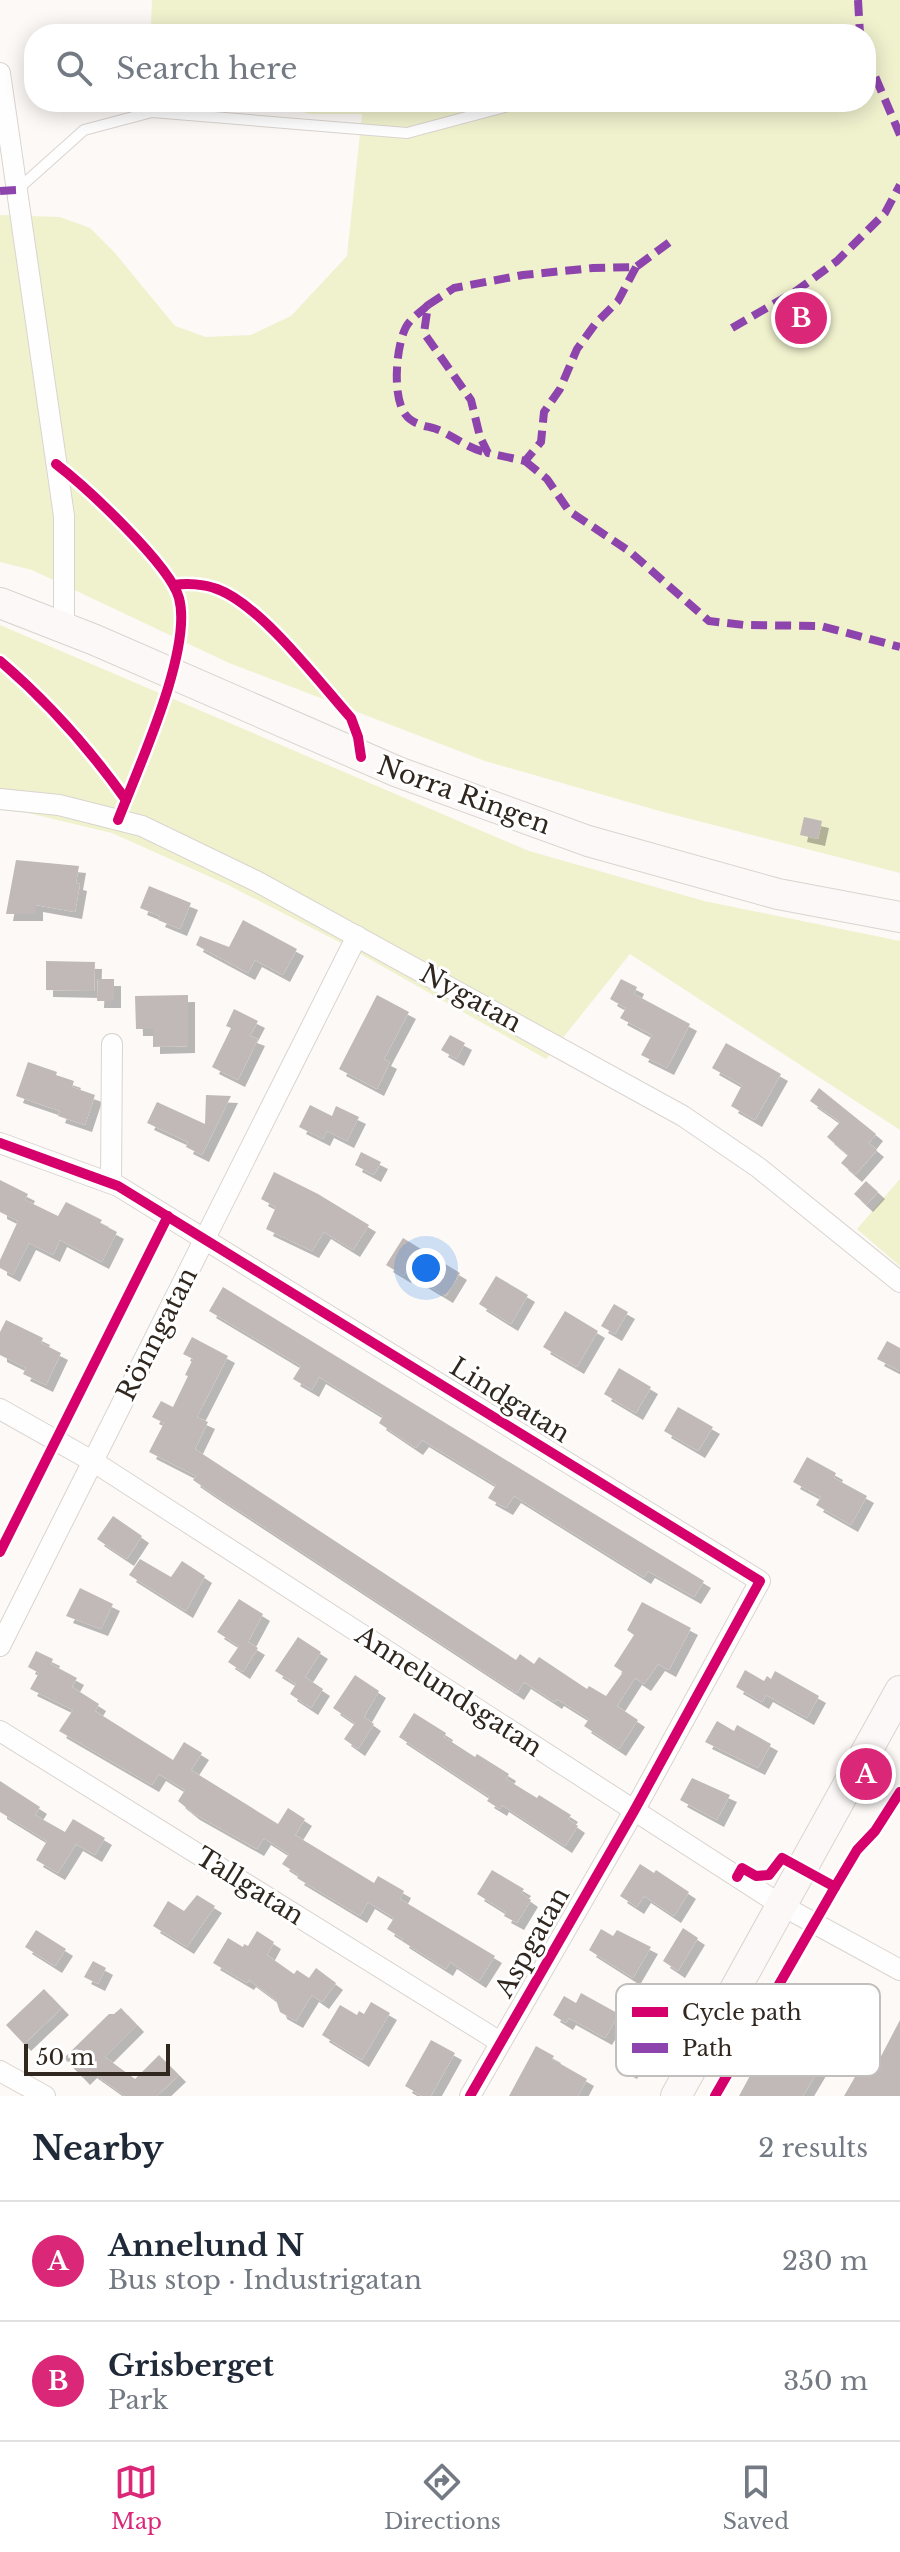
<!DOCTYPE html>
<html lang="en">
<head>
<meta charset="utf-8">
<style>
	body { margin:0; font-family:"Libre Baskerville",serif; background:#f2f2f3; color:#1f2937 }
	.scale { position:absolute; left:24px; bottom:20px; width:146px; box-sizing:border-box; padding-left:8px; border:4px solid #30271f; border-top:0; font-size:22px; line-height:28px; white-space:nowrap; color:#30271f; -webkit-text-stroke:6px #fff; paint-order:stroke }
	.you { position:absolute; left:426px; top:1268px; width:28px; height:28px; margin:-20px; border:6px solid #fff; border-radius:50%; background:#1a73e8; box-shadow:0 0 0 12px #1a73e833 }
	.badge { display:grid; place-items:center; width:52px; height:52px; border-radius:50%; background:#db2777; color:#fff; font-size:26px; font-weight:700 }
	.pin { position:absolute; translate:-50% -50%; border:4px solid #fff; box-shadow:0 2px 8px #0006 }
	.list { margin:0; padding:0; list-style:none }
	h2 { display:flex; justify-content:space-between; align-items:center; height:104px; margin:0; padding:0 32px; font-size:34px }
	h2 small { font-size:26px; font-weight:400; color:#747a83 }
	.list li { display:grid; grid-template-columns:52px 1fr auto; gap:24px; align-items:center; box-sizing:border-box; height:120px; padding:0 32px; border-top:2px solid #e0e1e3 }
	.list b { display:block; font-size:30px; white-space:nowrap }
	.list p { margin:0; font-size:26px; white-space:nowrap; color:#747a83 }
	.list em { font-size:26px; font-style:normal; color:#747a83 }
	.icon { flex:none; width:44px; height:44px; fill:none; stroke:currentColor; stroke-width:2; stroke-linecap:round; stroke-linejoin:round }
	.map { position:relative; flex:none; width:900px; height:2096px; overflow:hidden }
	.search { position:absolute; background:#fff; box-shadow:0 4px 20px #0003; left:24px; right:24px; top:24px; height:88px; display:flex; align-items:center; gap:20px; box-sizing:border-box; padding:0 28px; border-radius:32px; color:#747a83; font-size:30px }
	.sheet { height:344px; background:#fff }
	nav { display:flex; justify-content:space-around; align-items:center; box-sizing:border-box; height:112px; border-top:2px solid #e0e1e3; background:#fff; font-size:22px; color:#747a83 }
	nav a { display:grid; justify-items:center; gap:4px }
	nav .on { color:#db2777 }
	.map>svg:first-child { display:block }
	.green { fill:#f0f2ce }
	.building { fill:#c0b9b7; filter:url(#shadow) }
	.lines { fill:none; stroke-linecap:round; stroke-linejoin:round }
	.lane-casing { stroke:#dad4cf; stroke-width:12 }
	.street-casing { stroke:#dad4cf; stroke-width:22 }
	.secondary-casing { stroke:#dad4cf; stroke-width:32 }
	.lane { stroke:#fffefe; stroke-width:10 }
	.street { stroke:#fffefe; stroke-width:20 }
	.secondary { stroke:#fbf8f7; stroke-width:30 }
	.quiet { stroke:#8e44ad; stroke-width:8; stroke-dasharray:16 8; stroke-linecap:butt }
	.cycleway-casing { stroke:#fff; stroke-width:15 }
	.cycleway { stroke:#d6006c; stroke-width:10 }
	.labels { text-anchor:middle; stroke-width:6; stroke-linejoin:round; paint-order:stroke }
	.street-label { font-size:26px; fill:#30271f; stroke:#fff }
	.key { fill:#fff; stroke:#c1bebc; stroke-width:2 }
	.key-label { font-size:22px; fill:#30271f }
</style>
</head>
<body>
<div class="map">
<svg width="900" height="2096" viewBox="0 0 900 2096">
	<defs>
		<filter id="shadow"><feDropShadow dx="7" dy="7" stdDeviation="0" flood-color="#0004"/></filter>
	</defs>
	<rect width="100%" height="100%" fill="#fcf9f7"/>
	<g class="green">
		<polygon points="152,0 900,0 900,873 663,812 485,761 229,663 32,570 0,562 0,215 60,217 90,228 115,253 175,326 206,337 251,335 291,316 347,256 362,114 311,114 258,102 866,102 866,34 157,34 151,24"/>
		<polygon points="0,625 529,851 704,901 900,941 900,1130 630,954 546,1059 343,944 226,884 112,833 28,813 0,810"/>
		<polygon points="900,1179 900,1266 857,1229"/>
	</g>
	<g class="building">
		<polygon points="804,817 822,821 818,839 800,835"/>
		<polygon points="16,860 79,866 76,883 80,884 75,912 36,905 36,914 6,914"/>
		<polygon points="149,886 191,903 180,929 158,920 160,916 140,908"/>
		<polygon points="243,920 297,949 283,975 255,960 248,973 196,945 200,936 229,947"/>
		<polygon points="46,961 95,962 94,991 46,990"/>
		<polygon points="98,979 114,979 114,1001 97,1001"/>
		<polygon points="621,979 637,987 634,994 690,1024 667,1068 641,1055 652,1035 620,1018 626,1008 610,999"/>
		<polygon points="188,995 188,1046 153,1047 153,1029 136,1029 135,996"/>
		<polygon points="377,995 409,1012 384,1059 390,1062 377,1089 339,1069"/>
		<polygon points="234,1009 258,1021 250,1036 258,1039 238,1080 212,1067 231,1028 226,1026"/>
		<polygon points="450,1035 465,1043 457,1059 441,1050"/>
		<polygon points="726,1043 781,1074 755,1120 731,1106 742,1085 712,1068"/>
		<polygon points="28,1062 57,1072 56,1075 74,1081 72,1087 95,1095 85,1125 58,1116 60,1111 16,1096"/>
		<polygon points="819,1088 876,1134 869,1143 865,1140 877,1150 855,1175 841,1163 848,1155 827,1137 840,1122 810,1101"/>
		<polygon points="206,1095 231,1096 202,1155 186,1147 188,1142 147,1123 157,1102 205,1124"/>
		<polygon points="310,1105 332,1116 336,1106 359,1117 347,1141 327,1131 323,1139 299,1127"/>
		<polygon points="361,1152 381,1162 374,1175 355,1165"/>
		<polygon points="274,1172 318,1194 369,1225 353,1250 324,1232 312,1251 266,1229 276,1207 261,1199"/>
		<polygon points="0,1180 28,1194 25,1200 58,1216 66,1202 102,1220 100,1223 117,1232 102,1262 60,1240 53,1255 29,1243 13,1275 0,1268 0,1260 18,1221 0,1212"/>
		<polygon points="866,1181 878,1192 866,1205 854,1194"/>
		<polygon points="403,1238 460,1273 446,1296 406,1272 404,1276 386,1265"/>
		<polygon points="496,1276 528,1295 511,1324 479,1304"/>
		<polygon points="223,1287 704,1581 694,1597 648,1571 644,1577 514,1496 506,1508 488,1498 496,1485 422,1440 416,1448 379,1423 383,1416 319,1377 312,1390 293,1379 301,1366 209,1311"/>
		<polygon points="614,1304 628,1312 615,1334 601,1326"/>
		<polygon points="565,1311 598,1331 577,1367 543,1347"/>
		<polygon points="6,1320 43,1338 41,1343 61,1353 46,1385 23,1374 26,1368 0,1355 0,1332"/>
		<polygon points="192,1337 228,1356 197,1417 208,1422 195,1449 516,1660 520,1654 534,1664 539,1657 587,1689 589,1686 606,1696 623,1672 614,1666 634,1635 627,1630 642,1602 691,1628 669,1670 658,1664 644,1684 635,1678 617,1706 638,1720 619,1749 584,1726 589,1719 557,1699 555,1702 524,1682 517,1693 209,1491 193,1480 196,1476 149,1452 164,1423 152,1417 161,1401 173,1407 188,1376 185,1375 193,1359 183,1354"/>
		<polygon points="887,1341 900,1348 900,1371 877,1359"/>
		<polygon points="619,1368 651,1387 636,1413 604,1394"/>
		<polygon points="678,1407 713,1427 698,1451 664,1431"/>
		<polygon points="807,1457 836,1473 834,1478 867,1496 851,1525 816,1505 821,1497 793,1482"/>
		<polygon points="113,1516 142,1536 127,1559 97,1539"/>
		<polygon points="140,1559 171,1577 182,1561 205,1576 186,1611 129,1575"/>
		<polygon points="80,1588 113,1604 101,1629 66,1616"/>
		<polygon points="239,1599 263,1614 248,1642 258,1648 243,1672 228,1662 239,1646 217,1632"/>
		<polygon points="298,1637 321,1652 305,1677 323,1689 311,1708 290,1694 296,1684 275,1671"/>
		<polygon points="36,1651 53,1659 51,1664 77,1678 72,1687 99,1704 95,1711 173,1760 184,1742 202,1753 191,1770 278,1824 288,1808 305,1819 295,1835 374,1883 378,1876 404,1891 400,1899 495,1956 479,1981 450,1962 446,1969 402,1941 403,1939 387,1929 394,1918 368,1902 360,1916 297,1878 299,1875 282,1864 289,1854 264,1838 257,1849 193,1813 178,1801 185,1790 159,1774 152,1785 59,1731 73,1710 30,1689 39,1673 28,1667"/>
		<polygon points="745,1670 764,1681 767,1676 771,1679 775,1671 819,1696 807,1718 766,1695 762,1702 736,1687"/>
		<polygon points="355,1675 379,1691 364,1717 374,1724 358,1749 344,1739 355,1723 333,1708"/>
		<polygon points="414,1713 446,1733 444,1737 475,1757 477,1754 509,1774 506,1779 537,1798 539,1795 571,1815 568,1819 578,1826 565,1846 502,1805 500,1809 487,1801 490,1797 399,1737"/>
		<polygon points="717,1721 734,1731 737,1725 771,1744 758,1768 705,1742"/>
		<polygon points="692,1778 730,1795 717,1820 680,1800"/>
		<polygon points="0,1781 40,1807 35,1815 65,1832 73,1819 105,1838 95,1855 76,1844 58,1873 36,1860 47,1841 0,1812"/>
		<polygon points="640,1864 654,1873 656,1870 689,1892 674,1916 644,1896 637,1907 620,1896"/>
		<polygon points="492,1870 524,1889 521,1893 531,1900 517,1923 504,1916 506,1912 477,1894"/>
		<polygon points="197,1895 215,1906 187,1947 153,1926 168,1901 184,1911"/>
		<polygon points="683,1928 698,1938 678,1971 663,1961"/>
		<polygon points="601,1929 613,1936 617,1930 651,1947 633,1978 589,1950"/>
		<polygon points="36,1930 66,1949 55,1966 25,1947"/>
		<polygon points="257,1931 274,1942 267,1955 294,1974 297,1970 309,1978 316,1968 336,1983 322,2002 312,1995 296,2021 280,2012 276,2000 249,1980 247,1983 213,1963 228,1938 243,1947 244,1944 248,1946"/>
		<polygon points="93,1961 106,1968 98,1984 84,1977"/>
		<polygon points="44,1989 62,2008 24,2044 6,2025"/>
		<polygon points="581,1993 619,2014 605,2038 569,2018 566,2023 553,2015 564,1996 576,2003"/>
		<polygon points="795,1993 809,2001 785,2044 822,2064 803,2096 739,2096"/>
		<polygon points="371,2002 390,2013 362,2060 322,2035 340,2005 357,2015 359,2011 364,2014"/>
		<polygon points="121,2008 137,2025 105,2057 135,2079 159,2055 179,2075 157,2096 125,2096 90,2071 83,2078 64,2058 109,2014 114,2014"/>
		<polygon points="900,2020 900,2096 844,2096 867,2056 878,2062"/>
		<polygon points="431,2040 455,2053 431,2096 422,2096 405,2086"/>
		<polygon points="536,2046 554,2056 552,2059 587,2079 578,2096 509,2096"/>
		<polygon points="623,2052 637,2059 630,2072 615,2064"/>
	</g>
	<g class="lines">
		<defs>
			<polyline id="lane" points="18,189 84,130 152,112 407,133 523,102"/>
			<g id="street">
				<polyline points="0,73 64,516 64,628"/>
				<polyline points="0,799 59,805 142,826 256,881 683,1116 759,1168 900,1282"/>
				<polyline points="0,1143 118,1186 760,1581 634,1811 470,2096"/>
				<polyline points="111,1183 112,1044"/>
				<polyline points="0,1409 94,1462 781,1905 900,1970"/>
				<polyline points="0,1646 357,936"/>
				<polyline points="0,1731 500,2042"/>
				<polyline points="0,2071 45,2096"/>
			</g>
			<g id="secondary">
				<polyline points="0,603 95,640 398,772 588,841 778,894 900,917"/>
				<polyline points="676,2096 900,1691"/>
			</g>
		</defs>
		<use href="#lane" class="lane-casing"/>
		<use href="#street" class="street-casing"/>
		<use href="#secondary" class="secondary-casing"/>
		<use href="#lane" class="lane"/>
		<use href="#street" class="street"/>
		<use href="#secondary" class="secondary"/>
		<g class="quiet">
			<polyline points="858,0 860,34"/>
			<polyline points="866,55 900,135"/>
			<polyline points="0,191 17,190"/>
			<polyline points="636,267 618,301 596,323 577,349 560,389 544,412 541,442 525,461 488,453 480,437 471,400 424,333 428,305 454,288 523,275 593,268 636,267 675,238"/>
			<path d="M428 305C421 312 410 319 406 327 396 346 392 396 405 414 414 427 430 425 443 432 459 440 470 449 488 453"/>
			<polyline points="732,328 796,291 837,261 885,213 900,185"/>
			<polyline points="525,461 547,479 569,511 629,551 709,621 744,625 821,626 900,647"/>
		</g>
		<defs>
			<g id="cycleway">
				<path d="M56 464C86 487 170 565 179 598 193 650 138 768 118 820"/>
				<path d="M174 585C187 583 204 584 217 589 261 605 318 681 351 718L358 737 361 757"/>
				<path d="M0 661C48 702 89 748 126 800"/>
				<polyline points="0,1143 118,1186 760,1581 634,1811 470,2096"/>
				<polyline points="0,1552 168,1216"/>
				<polyline points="737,1877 742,1868 756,1876 769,1875 782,1858 835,1887"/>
				<polyline points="715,2096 835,1887 857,1850 875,1831 900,1792"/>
			</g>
		</defs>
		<use href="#cycleway" class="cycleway-casing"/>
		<use href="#cycleway" class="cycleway"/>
	</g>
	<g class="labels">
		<g class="street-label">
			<text transform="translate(464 795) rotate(20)" y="9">Norra Ringen</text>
			<text transform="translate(471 998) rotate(29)" y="9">Nygatan</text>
			<text transform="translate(157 1334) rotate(-63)" y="9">Rönngatan</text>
			<text transform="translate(510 1400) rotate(32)" y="9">Lindgatan</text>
			<text transform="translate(449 1691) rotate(33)" y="9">Annelundsgatan</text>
			<text transform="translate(250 1886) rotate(32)" y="9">Tallgatan</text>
			<text transform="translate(532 1942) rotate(-60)" y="9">Aspgatan</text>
		</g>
	</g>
	<rect x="616" y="1984" width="264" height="92" rx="12" class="key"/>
	<rect x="632" y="2007" width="36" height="10" fill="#d6006c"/>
	<rect x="632" y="2043" width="36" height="10" fill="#8e44ad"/>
	<g class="key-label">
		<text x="682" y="2020">Cycle path</text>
		<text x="682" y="2056">Path</text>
	</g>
</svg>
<div class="scale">50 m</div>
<div class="you"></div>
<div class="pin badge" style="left:866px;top:1774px">A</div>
<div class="pin badge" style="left:801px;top:318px">B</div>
<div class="search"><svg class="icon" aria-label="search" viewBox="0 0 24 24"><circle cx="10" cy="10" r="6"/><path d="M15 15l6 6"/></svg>Search here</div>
</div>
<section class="sheet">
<h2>Nearby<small>2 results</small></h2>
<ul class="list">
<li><span class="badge">A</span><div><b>Annelund N</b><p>Bus stop · Industrigatan</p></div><em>230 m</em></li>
<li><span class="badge">B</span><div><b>Grisberget</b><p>Park</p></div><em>350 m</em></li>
</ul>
</section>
<nav>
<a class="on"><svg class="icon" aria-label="map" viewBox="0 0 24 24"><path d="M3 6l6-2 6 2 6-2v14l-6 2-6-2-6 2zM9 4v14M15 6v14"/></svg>Map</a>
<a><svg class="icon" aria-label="directions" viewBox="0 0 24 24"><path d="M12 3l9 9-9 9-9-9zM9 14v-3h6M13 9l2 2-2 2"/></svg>Directions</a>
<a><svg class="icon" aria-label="saved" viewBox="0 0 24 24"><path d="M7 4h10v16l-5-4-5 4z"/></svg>Saved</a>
</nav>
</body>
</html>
